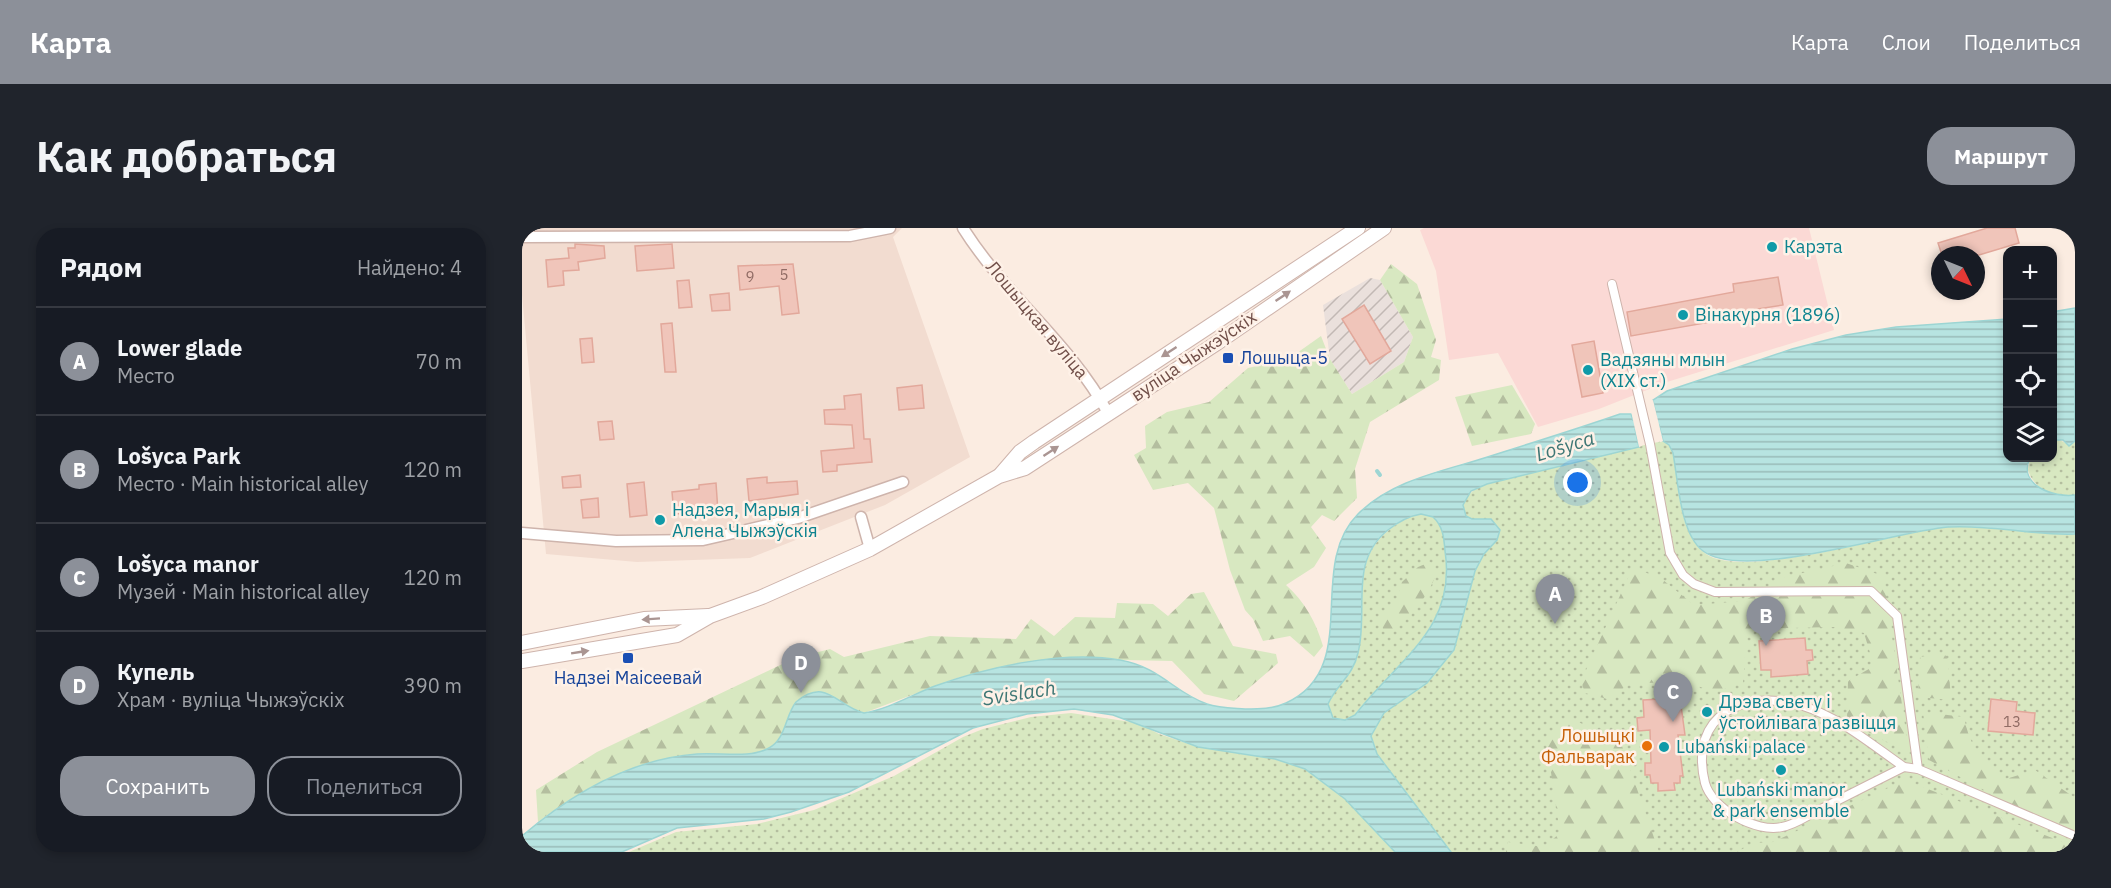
<!DOCTYPE html>
<html lang="ru">
<head>
<meta charset="utf-8">
<style>
	body { margin:0; font-family:"IBM Plex Sans",sans-serif; background:#20242c; color:#f1f3f6 }
	.controls { position:absolute; right:18px; top:18px; display:grid; overflow:hidden; border-radius:12px; box-shadow:0 3px 9px #0003 }
	.controls button { width:54px; height:54px; display:grid; place-items:center; padding:0; border:0; border-bottom:2px solid #363941; background:#171b24; color:#f1f3f6; font:30px sans-serif }
	.compass { position:absolute; left:1409px; top:18px; width:54px; height:54px; border-radius:50%; background:#171b24; box-shadow:0 3px 9px #0003; rotate:133deg }
	.you { position:absolute; left:1056px; top:255px; width:21px; height:21px; margin:-15px; border:4px solid #fff; border-radius:50%; background:#1a73e8; box-shadow:0 0 0 9px #1a73e833 }
	.badge { display:grid; place-items:center; width:39px; height:39px; border-radius:50%; background:#8c9099; color:#fff; font-size:20px; font-weight:700 }
	.pin { position:absolute; translate:-50% -50px; filter:drop-shadow(0 2px 3px #0008) }
	.pin::after { content:''; position:absolute; top:32px; width:21px; height:18px; background:inherit; clip-path:polygon(0 0,100% 0,50% 100%) }
	.list { margin:0; padding:0; list-style:none }
	h2 { display:flex; justify-content:space-between; align-items:center; height:78px; margin:0; padding:0 24px; font-size:26px }
	h2 small { font-size:20px; font-weight:400; color:#9ea1a6 }
	.list li { display:grid; grid-template-columns:39px 1fr auto; gap:18px; align-items:center; box-sizing:border-box; height:108px; padding:0 24px; border-top:2px solid #363941 }
	.list b { display:block; font-size:22px; white-space:nowrap }
	.list p { margin:0; font-size:20px; white-space:nowrap; color:#9ea1a6 }
	.list em { font-size:20px; font-style:normal; color:#9ea1a6 }
	.actions { display:flex; gap:12px; padding:18px 24px }
	.actions a { flex:1; padding:14px 0; border:2px solid #8c9099; border-radius:24px; text-align:center; font-size:21px; color:#8c9099 }
	.actions .main { background:#8c9099; color:#fff }
	.icon { flex:none; width:33px; height:33px; fill:none; stroke:currentColor; stroke-width:2; stroke-linecap:round; stroke-linejoin:round }
	.map { position:relative; flex:none; width:1553px; height:624px; overflow:hidden; border-radius:24px }
	header { display:flex; align-items:center; gap:36px; box-sizing:border-box; height:84px; padding:0 30px; background:#8c9099; color:#fff }
	header strong { font-size:28px }
	nav { display:flex; gap:33px; margin-inline-start:auto; font-size:21px }
	.intro { display:flex; align-items:center; justify-content:space-between; box-sizing:border-box; height:144px; padding:0 36px }
	h1 { margin:0; font-size:42px }
	.button { padding:15px 27px; border-radius:24px; background:#8c9099; color:#fff; font-size:21px; font-weight:700 }
	main { display:flex; gap:36px; padding:0 36px }
	aside { flex:1; background:#171b24; border-radius:24px; box-shadow:0 3px 9px #0003 }
	.map>svg:first-child { display:block }
	.residential { fill:#f2dcd0 }
	.commercial { fill:#fbd9d5 }
	.industrial { fill:url(#industrial-furrows) }
	.grass { fill:url(#grass-dots) }
	.forest { fill:url(#forest-firs) }
	.water { fill:url(#water-rules); stroke:#9dd5d3; stroke-width:1.5; fill-rule:evenodd }
	.pier { fill:#fbece1 }
	.lines { fill:none; stroke-linecap:round; stroke-linejoin:round }
	.stream { stroke:#9dd5d3; stroke-width:4 }
	.building { fill:#f0c5ba; stroke:#e2a89b; stroke-width:1.5 }
	.pedestrian-casing { stroke:#ceb4ac; stroke-width:10 }
	.minor-casing { stroke:#ceb4ac; stroke-width:13 }
	.tertiary-casing { stroke:#ceb4ac; stroke-width:16 }
	.pedestrian { stroke:#fff; stroke-width:8 }
	.minor { stroke:#fff; stroke-width:10 }
	.tertiary { stroke:#fff; stroke-width:14 }
	.oneway { fill:#aa9592 }
	.culture-dot { fill:#0f9aa8; stroke:#fef1e7; stroke-width:2 }
	.transit-dot { fill:#1a4fb4; stroke:#fef1e7; stroke-width:2 }
	.food-dot { fill:#e8710a; stroke:#fef1e7; stroke-width:2 }
	.labels { text-anchor:middle; stroke-width:5; stroke-linejoin:round; paint-order:stroke }
	.number-label { font-size:15px; fill:#916c65 }
	.culture-label { font-size:18px; fill:#0d838f; stroke:#fef1e7; text-anchor:start }
	.street-label { font-size:18px; fill:#714f49; stroke:#fef1e7 }
	.transit-label { font-size:18px; fill:#164399; stroke:#fef1e7; text-anchor:start }
	.food-label { font-size:18px; fill:#c56008; stroke:#fef1e7; text-anchor:end }
	.water-label { font-size:20px; font-style:italic; fill:#3e7775; stroke:#fef1e7 }
</style>
</head>
<body>
<header>
<strong>Карта</strong>
<nav><a>Карта</a><a>Слои</a><a>Поделиться</a></nav>
</header>
<div class="intro"><h1>Как добраться</h1><a class="button">Маршрут</a></div>
<main>
<aside>
<h2>Рядом<small>Найдено: 4</small></h2>
<ul class="list">
<li><span class="badge">A</span><div><b>Lower glade</b><p>Место</p></div><em>70 m</em></li>
<li><span class="badge">B</span><div><b>Lošyca Park</b><p>Место · Main historical alley</p></div><em>120 m</em></li>
<li><span class="badge">C</span><div><b>Lošyca manor</b><p>Музей · Main historical alley</p></div><em>120 m</em></li>
<li><span class="badge">D</span><div><b>Купель</b><p>Храм · вуліца Чыжэўскіх</p></div><em>390 m</em></li>
</ul>
<div class="actions"><a class="main">Сохранить</a><a>Поделиться</a></div>
</aside>
<div class="map">
<svg width="1553" height="624" viewBox="0 0 1553 624">
	<defs>
		<pattern id="industrial-furrows" width="10" height="10" patternUnits="userSpaceOnUse" patternTransform="scale(1.5)"><rect width="10" height="10" fill="#eae0dc"/><path d="M-1 1l2-2M0 10L10 0M9 11l2-2" fill="none" stroke="#c2b8b4"/></pattern>
		<pattern id="grass-dots" width="8" height="8" patternUnits="userSpaceOnUse" patternTransform="scale(1.5)"><rect width="8" height="8" fill="#d8e8c1"/><path d="M2 2h.1M6 6h.1" fill="none" stroke="#b4be9f" stroke-width="1.8" stroke-linecap="round"/></pattern>
		<pattern id="forest-firs" width="22" height="20" patternUnits="userSpaceOnUse" patternTransform="scale(1.5)"><rect width="22" height="20" fill="#d8e8c1"/><path d="M5 1l3.5 6h-7zM16 11l3.5 6h-7z" fill="#b4be9f"/></pattern>
		<pattern id="water-rules" width="6" height="5" patternUnits="userSpaceOnUse" patternTransform="scale(1.5)"><rect width="6" height="5" fill="#b7e4e1"/><path d="M0 2.5h6" fill="none" stroke="#99bbb8"/></pattern>
	</defs>
	<rect width="100%" height="100%" fill="#fbece1"/>
	<polygon class="residential" points="0,0 380,0 371,9 448,229 363,277 228,330 115,334 24,326 0,67"/>
	<polygon class="commercial" points="902,0 1287,0 1312,102 1145,154 1077,181 1016,199 976,125 927,132 914,43 898,2"/>
	<polygon class="industrial" points="848,50 858,52 891,109 882,134 830,166 808,131 801,77"/>
	<g class="grass">
		<path d="M1536 211 1547 217 1553 213V267C1533 270 1513 263 1506 242L1508 230H1530L1531 212Z"/>
		<path d="M1141 213 1147 217 1151 225C1157 256 1156 306 1184 326 1223 353 1377 303 1426 299 1469 296 1510 308 1553 306V624H929L855 526 849 508 862 485 905 455 932 422 953 343 962 326 975 312 978 302 969 291H950L944 288C936 271 951 261 965 256L1081 226Z"/>
		<path d="M899 286 911 289C922 299 922 312 924 326 934 399 873 435 833 487L823 492 811 490 805 476C813 457 830 449 836 426 847 383 826 335 867 302 877 294 887 288 899 286Z"/>
		<polygon points="549,485 616,495 637,506 676,519 753,531 783,541 823,571 873,624 107,624 154,604 235,596 292,582 372,548 441,509 461,501 509,489"/>
	</g>
	<g class="forest">
		<path d="M869 36 895 56 914 112 909 129 919 132 917 152 848 194 833 241 835 270 812 293 800 287 789 299 804 320 792 339 764 357C783 374 794 394 801 418L792 429 768 408 741 413 731 391 723 382 708 342 692 280 666 255 631 262 612 227 624 220 623 198 645 184 687 174 726 140 765 132 799 108 808 131 830 166 882 134 891 109 858 52Z"/>
		<polygon points="990,157 1013,196 1009,206 950,218 933,169"/>
		<path d="M908 334 914 343C914 358 880 406 862 404L858 392 873 377 880 354 896 339Z"/>
		<polygon points="1324,335 1361,348 1387,524 1354,509 1325,490 1326,453 1352,438 1342,405 1312,399 1225,401 1221,455 1192,464 1162,453 1108,456 1085,471 1063,465 1059,453 1111,339 1141,352 1172,377 1222,373 1263,349"/>
		<path d="M682 364 711 418 754 426 756 435 712 473 682 466 650 433 555 431 489 437 435 450 342 485C314 479 312 454 279 470 271 484 263 512 248 520 228 532 197 524 175 526 116 530 62 559 16 594L14 562 75 524 273 430 308 421 322 429 408 408 494 411 509 391 532 408 553 389 593 390 595 375 631 376 646 388 669 366Z"/>
		<polygon points="1422,425 1426,432 1429,472 1396,469 1398,429"/>
		<path d="M1401 484 1442 489C1449 523 1459 529 1484 551L1513 542 1553 570V603L1484 574 1407 532Z"/>
		<polygon points="1046,488 1100,518 1137,624 984,624 986,614 1022,619 1038,605 1024,511"/>
		<polygon points="1383,552 1553,619 1553,624 1215,624 1231,615 1251,614"/>
	</g>
	<g class="water">
		<polygon points="1553,80 1553,213 1547,218 1541,212 1531,212 1530,84"/>
		<path d="M1485 91 1486 230H1508C1495 257 1532 270 1553 267V306C1510 308 1469 296 1426 299 1374 303 1222 354 1181 323 1158 306 1156 252 1151 225L1147 217 1141 213 1137 197 1113 201 1117 219 965 256 949 263 941 277 944 288 950 291H969L978 302 975 312 962 326 953 343 932 422 905 455 862 485 849 508 855 526 929 624H873L823 571 783 541 753 531 676 519 591 487 552 481 505 486 451 500 327 564 269 584 242 591 155 600 100 624H0V608C49 566 108 531 175 526 197 524 228 531 247 520 264 511 263 488 274 474 305 448 315 479 342 485 367 481 389 467 413 458 466 439 541 422 598 432 638 439 653 465 685 476 697 480 710 480 723 481 737 481 751 481 764 475 841 440 783 339 836 286 869 253 917 244 959 231 1006 216 1052 202 1098 186H1109L1111 192 1134 187 1131 172 1145 163 1270 121 1324 107 1374 99ZM899 286 911 289C921 298 922 310 923 323 935 401 876 431 833 487L823 492 811 490 806 476C814 457 831 448 836 425 847 382 826 334 866 302 876 294 887 288 899 286Z"/>
	</g>
	<polygon class="pier" points="1131,172 1141,213 1138,214 1135,200 1116,203 1120,218 1117,219 1109,183 1113,189 1131,185 1128,173"/>
	<g class="lines">
		<polyline class="stream" points="855,243 858,247"/>
	</g>
	<g class="building">
		<polygon points="1465,0 1493,0 1497,15 1457,27 1420,27 1416,15"/>
		<polygon points="53,16 82,18 83,30 56,34 57,42 41,43 42,57 26,59 24,32 47,30 46,20 53,20"/>
		<polygon points="150,16 152,40 115,43 113,18"/>
		<polygon points="271,36 277,85 260,87 257,58 218,62 216,38"/>
		<polygon points="1256,49 1261,77 1216,84 1217,89 1109,108 1105,84 1212,64 1211,56"/>
		<polygon points="167,52 170,79 157,80 155,53"/>
		<polygon points="207,65 208,82 190,83 188,67"/>
		<polygon points="842,77 869,123 848,136 820,91"/>
		<polygon points="150,95 154,144 143,144 139,96"/>
		<polygon points="70,110 72,134 60,135 58,111"/>
		<polygon points="1072,113 1081,165 1060,169 1050,117"/>
		<polygon points="400,157 402,180 377,182 375,160"/>
		<polygon points="339,166 342,211 348,211 350,234 315,237 315,243 301,244 299,223 332,220 330,197 303,196 302,182 323,181 322,168"/>
		<polygon points="90,193 92,211 78,212 76,194"/>
		<polygon points="58,247 59,259 41,260 40,249"/>
		<polygon points="245,249 245,255 275,253 276,266 227,273 225,251"/>
		<polygon points="122,254 125,287 108,289 105,256"/>
		<polygon points="194,255 196,284 152,286 150,264 177,261 177,257"/>
		<polygon points="76,270 77,289 61,290 59,272"/>
		<polygon points="1283,410 1284,422 1290,422 1291,432 1285,433 1286,446 1249,449 1249,442 1239,442 1237,413"/>
		<polygon points="1158,470 1163,507 1156,507 1161,548 1158,548 1158,555 1152,555 1153,562 1136,563 1136,555 1129,555 1128,547 1123,547 1123,535 1129,535 1128,502 1116,503 1115,490 1122,489 1121,472"/>
		<polygon points="1469,471 1495,474 1494,483 1513,485 1511,507 1466,503"/>
	</g>
	<g class="lines">
		<defs>
			<g id="pedestrian">
				<polyline points="1090,56 1128,216 1148,325 1161,347 1172,356 1193,364 1349,363 1375,388 1396,541"/>
				<path d="M1382 539C1354 553 1326 567 1297 582 1286 587 1273 597 1260 599 1234 605 1190 581 1183 555 1166 486 1223 460 1281 478 1319 490 1350 517 1382 539L1396 541 1553 608"/>
			</g>
			<g id="minor">
				<path d="M441 0C483 67 549 116 586 185"/>
				<polyline points="0,9 328,8 368,0"/>
				<polyline points="339,289 348,321"/>
				<polyline points="0,305 94,313 181,312 276,290 381,254"/>
			</g>
			<g id="tertiary">
				<polyline points="479,246 498,224 512,214 836,0"/>
				<polyline points="0,415 122,391 186,388"/>
				<polyline points="0,433 155,407 188,388 240,369 348,321 477,248 503,240 695,115 862,0"/>
			</g>
		</defs>
		<use href="#pedestrian" class="pedestrian-casing"/>
		<use href="#minor" class="minor-casing"/>
		<use href="#tertiary" class="tertiary-casing"/>
		<use href="#pedestrian" class="pedestrian"/>
		<use href="#minor" class="minor"/>
		<use href="#tertiary" class="tertiary"/>
	</g>
	<defs><path id="oneway-solid" d="M-6-.8H1V-3.2L6.5 0L1 3.2V.8H-6Z" transform="scale(1.5)"/></defs>
	<g class="oneway">
		<use href="#oneway-solid" transform="translate(761 68) rotate(-34)"/>
		<use href="#oneway-solid" transform="translate(647 124) rotate(147)"/>
		<use href="#oneway-solid" transform="translate(529 223) rotate(-33)"/>
		<use href="#oneway-solid" transform="translate(129 391) rotate(176)"/>
		<use href="#oneway-solid" transform="translate(58 424) rotate(-9)"/>
	</g>
	<g class="culture-dot">
		<circle cx="1250" cy="19" r="6"/>
		<circle cx="1161" cy="87" r="6"/>
		<circle cx="1066" cy="142" r="6"/>
		<circle cx="138" cy="292" r="6"/>
		<circle cx="1185" cy="484" r="6"/>
		<circle cx="1142" cy="519" r="6"/>
		<circle cx="1259" cy="542" r="6"/>
	</g>
	<g class="transit-dot">
		<rect x="700" y="124" width="12" height="12" rx="3"/>
		<rect x="100" y="424" width="12" height="12" rx="3"/>
	</g>
	<circle class="food-dot" cx="1125" cy="518" r="6"/>
	<g class="labels">
		<g class="number-label">
			<text x="262" y="52">5</text>
			<text x="228" y="54">9</text>
			<text x="1490" y="499">13</text>
		</g>
		<g class="culture-label">
			<text x="1262" y="25">Карэта</text>
			<text x="1173" y="93">Вінакурня (1896)</text>
			<text x="1078" y="138">Вадзяны млын<tspan x="1078" dy="21">(XIX ст.)</tspan></text>
			<text x="150" y="288">Надзея, Марыя і<tspan x="150" dy="21">Алена Чыжэўскія</tspan></text>
			<text x="1197" y="480">Дрэва свету і<tspan x="1197" dy="21">ўстойлівага развіцця</tspan></text>
			<text x="1154" y="525">Lubański palace</text>
			<text x="1259" y="568" text-anchor="middle">Lubański manor<tspan x="1259" dy="21">&amp; park ensemble</tspan></text>
		</g>
		<g class="street-label">
			<text transform="translate(515 92) rotate(50)" y="6">Лошыцкая вуліца</text>
			<text transform="translate(672 128) rotate(-34)" y="6">вуліца Чыжэўскіх</text>
		</g>
		<g class="transit-label">
			<text x="718" y="136">Лошыца-5</text>
			<text x="106" y="456" text-anchor="middle">Надзеі Маісеевай</text>
		</g>
		<g class="food-label">
			<text x="1113" y="514">Лошыцкі<tspan x="1113" dy="21">Фальварак</tspan></text>
		</g>
		<g class="water-label">
			<text transform="translate(1043 218) rotate(-17)" y="7">Lošyca</text>
			<text transform="translate(497 465) rotate(-9)" y="7">Svislach</text>
		</g>
	</g>
</svg>
<div class="controls">
<button>+</button>
<button>−</button>
<button><svg class="icon" aria-label="locate" viewBox="0 0 24 24"><circle cx="12" cy="12" r="6"/><path d="M12 2v4M12 18v4M2 12h4M18 12h4"/></svg></button>
<button><svg class="icon" aria-label="layers" viewBox="0 0 24 24"><path d="M12 4l9 5-9 5-9-5zM3 14l9 5 9-5"/></svg></button>
</div>
<svg class="compass" viewBox="-18 -18 36 36"><path d="M0-13l5 13h-10z" fill="#e53935"/><path d="M0 13l5-13h-10z" fill="#9ea1a6"/></svg>
<div class="you"></div>
<div class="pin badge" style="left:1033px;top:396px">A</div>
<div class="pin badge" style="left:1244px;top:418px">B</div>
<div class="pin badge" style="left:1151px;top:494px">C</div>
<div class="pin badge" style="left:279px;top:465px">D</div>
</div>
</main>
</body>
</html>
